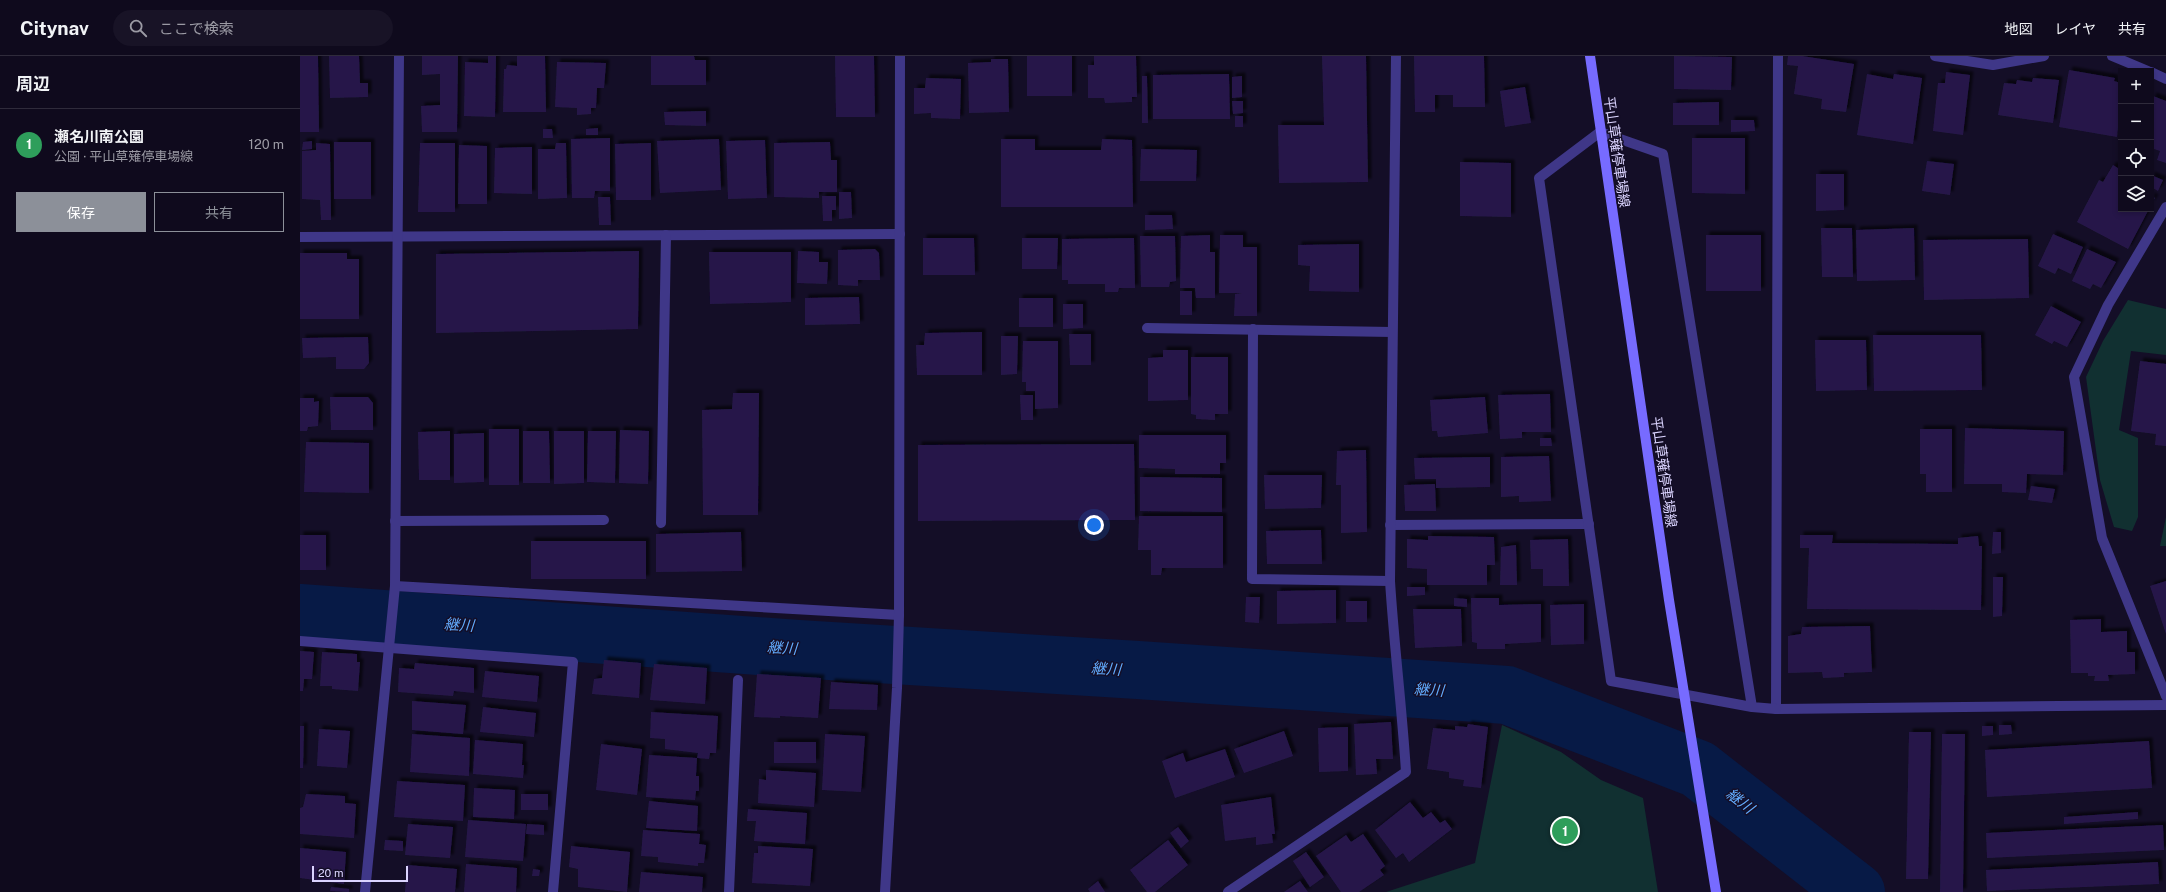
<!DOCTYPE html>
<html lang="ja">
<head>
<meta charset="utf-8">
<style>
	body { margin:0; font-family:"Public Sans","Noto Sans JP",sans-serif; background:#181326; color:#f1f3f6 }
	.controls { position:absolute; right:12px; top:12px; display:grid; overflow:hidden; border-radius:0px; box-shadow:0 2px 6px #0003 }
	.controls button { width:36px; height:36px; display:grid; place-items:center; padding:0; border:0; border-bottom:1px solid #2f2b3b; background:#0f0a1d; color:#f1f3f6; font:20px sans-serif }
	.scale { position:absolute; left:12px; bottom:10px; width:96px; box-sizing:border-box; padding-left:4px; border:2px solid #dbd4ff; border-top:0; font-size:11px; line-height:14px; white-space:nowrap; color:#dbd4ff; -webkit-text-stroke:3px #140e27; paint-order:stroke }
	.you { position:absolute; left:794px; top:469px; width:14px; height:14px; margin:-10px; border:3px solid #fff; border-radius:50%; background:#1a73e8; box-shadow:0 0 0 6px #1a73e833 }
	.badge { display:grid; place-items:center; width:26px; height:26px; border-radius:50%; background:#8c9099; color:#fff; font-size:13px; font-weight:700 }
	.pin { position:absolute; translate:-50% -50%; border:2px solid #fff; box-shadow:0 1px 4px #0006 }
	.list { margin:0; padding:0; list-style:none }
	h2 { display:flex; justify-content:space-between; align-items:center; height:52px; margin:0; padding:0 16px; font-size:17px }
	h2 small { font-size:13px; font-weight:400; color:#9b9aa4 }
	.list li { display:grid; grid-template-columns:26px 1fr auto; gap:12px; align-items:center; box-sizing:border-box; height:72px; padding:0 16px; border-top:1px solid #2f2b3b }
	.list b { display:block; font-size:15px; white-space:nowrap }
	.list p { margin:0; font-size:13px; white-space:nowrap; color:#9b9aa4 }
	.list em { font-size:13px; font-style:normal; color:#9b9aa4 }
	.actions { display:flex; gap:8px; padding:12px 16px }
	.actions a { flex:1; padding:9px 0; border:1px solid #8c9099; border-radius:0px; text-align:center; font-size:14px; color:#8c9099 }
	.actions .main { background:#8c9099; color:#fff }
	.icon { flex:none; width:22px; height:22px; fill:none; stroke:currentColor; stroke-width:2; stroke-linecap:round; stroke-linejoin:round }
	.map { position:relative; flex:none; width:1866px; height:836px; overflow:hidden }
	header { display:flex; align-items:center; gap:24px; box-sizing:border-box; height:56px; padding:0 20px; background:#0f0a1d; border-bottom:1px solid #2f2b3b }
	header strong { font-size:19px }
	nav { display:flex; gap:22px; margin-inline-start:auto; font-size:14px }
	.search { width:280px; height:36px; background:#181326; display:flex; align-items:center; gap:10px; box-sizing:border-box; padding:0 14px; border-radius:22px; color:#9b9aa4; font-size:15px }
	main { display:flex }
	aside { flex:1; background:#0f0a1d }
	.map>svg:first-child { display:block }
	.green { fill:#113031 }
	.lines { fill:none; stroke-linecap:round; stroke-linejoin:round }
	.river { stroke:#071a46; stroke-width:58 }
	.building { fill:#261949; filter:url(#shadow) }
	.minor { stroke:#3f3788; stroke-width:10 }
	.secondary { stroke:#776bff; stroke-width:10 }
	.labels { text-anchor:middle; stroke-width:3; stroke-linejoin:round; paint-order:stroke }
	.street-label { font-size:14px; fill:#dbd4ff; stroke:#140e27 }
	.water-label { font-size:15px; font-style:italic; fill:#62acff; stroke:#140e27 }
</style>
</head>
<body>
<header>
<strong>Citynav</strong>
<div class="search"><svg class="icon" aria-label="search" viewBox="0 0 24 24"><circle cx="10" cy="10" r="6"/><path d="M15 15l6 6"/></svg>ここで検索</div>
<nav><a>地図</a><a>レイヤ</a><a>共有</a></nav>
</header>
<main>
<aside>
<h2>周辺<small></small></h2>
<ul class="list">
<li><span class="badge" style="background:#2e9e5b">1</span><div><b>瀬名川南公園</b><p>公園 · 平山草薙停車場線</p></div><em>120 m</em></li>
</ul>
<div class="actions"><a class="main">保存</a><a>共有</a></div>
</aside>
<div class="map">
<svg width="1866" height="836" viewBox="0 0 1866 836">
	<defs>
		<filter id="shadow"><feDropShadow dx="3.5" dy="-3.5" stdDeviation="1" flood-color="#0009"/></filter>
	</defs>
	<rect width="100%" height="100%" fill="#140e27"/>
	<g class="green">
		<polygon points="1828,244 1866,253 1866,299 1831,295 1819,374 1838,382 1838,461 1832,475 1814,471 1800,424 1786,321 1803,285"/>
		<polygon points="1866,461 1866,490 1860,490"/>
		<polygon points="1202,669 1261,696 1301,724 1343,742 1358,836 1086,836 1175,807"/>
	</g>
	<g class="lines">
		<polyline class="river" points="0,557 498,593 838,614 1207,639 1398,713 1556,836"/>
	</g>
	<g class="building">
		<polygon points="0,0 18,0 19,76 0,76"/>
		<polygon points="29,0 59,0 60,27 68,27 68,41 30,42"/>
		<polygon points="122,0 158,0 157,76 122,76 121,50 140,49 140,18 122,19"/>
		<polygon points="188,0 196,0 195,61 164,60 165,6 188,7"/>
		<polygon points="217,0 245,0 246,56 203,56 204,13 206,13 207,9 217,10"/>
		<polygon points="351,0 394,0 395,4 406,4 406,29 351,29"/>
		<polygon points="535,0 574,0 575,61 536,61"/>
		<rect x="727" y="0" width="45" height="40"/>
		<polygon points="794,0 836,0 837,41 832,41 832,46 805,47 804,42 788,42 788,9 794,9"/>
		<polygon points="1022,0 1066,0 1068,126 979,127 978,69 1024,69"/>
		<polygon points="1114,0 1184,0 1185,51 1153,51 1153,39 1135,39 1135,56 1115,56"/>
		<polygon points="1374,0 1432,1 1431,34 1374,33"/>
		<polygon points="1488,0 1502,0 1554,8 1546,56 1521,53 1522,43 1494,38 1498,10 1487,9"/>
		<polygon points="691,3 708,3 709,56 669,57 668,7 691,6"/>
		<polygon points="257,6 306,7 304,32 297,32 296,52 291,52 291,58 277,59 277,52 255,51"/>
		<polygon points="1769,14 1815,22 1814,25 1821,27 1821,73 1818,72 1817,81 1759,71"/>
		<polygon points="1646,16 1670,19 1663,79 1633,75 1638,27 1645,27"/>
		<polygon points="929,18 930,63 853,63 853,19"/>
		<polygon points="1567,18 1593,23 1594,18 1622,22 1613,88 1557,79"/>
		<polygon points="842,20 847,20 848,67 842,67"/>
		<polygon points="942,20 942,41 932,42 932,21"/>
		<polygon points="626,22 661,23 660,63 631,62 631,57 614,58 614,32 625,32"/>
		<polygon points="1733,22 1759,24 1753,67 1698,59 1704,27 1716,28 1717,24 1732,26"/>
		<polygon points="1225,31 1231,67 1205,71 1200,35"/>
		<polygon points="1853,40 1866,45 1866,107 1857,104 1860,95 1851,92 1851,46"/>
		<polygon points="932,45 943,45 943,57 933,58"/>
		<polygon points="1419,46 1419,69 1373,69 1373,47"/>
		<polygon points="406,55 406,70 365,69 364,56"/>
		<rect x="935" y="60" width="8" height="11"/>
		<polygon points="1431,64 1454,64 1455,75 1431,76"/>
		<polygon points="298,72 298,79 286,79 286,73"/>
		<polygon points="243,73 252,73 253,82 243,82"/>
		<polygon points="310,82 310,135 295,135 294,142 272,142 271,83"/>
		<polygon points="1392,82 1445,82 1445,138 1392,137"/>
		<polygon points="419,83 421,134 360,137 357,85"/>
		<polygon points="701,83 735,83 735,94 801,94 802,83 832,84 833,151 701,151"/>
		<polygon points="465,84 467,142 428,143 426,85"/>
		<polygon points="12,85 12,93 2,94 3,86"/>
		<rect x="34" y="86" width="37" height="57"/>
		<polygon points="530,86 531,104 537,104 537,136 519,136 519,142 474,141 474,87"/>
		<polygon points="16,87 30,88 31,164 21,164 20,144 2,143 2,95 16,94"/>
		<polygon points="120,87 155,87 155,156 118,156"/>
		<polygon points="256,87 266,87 267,142 238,143 238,93 255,93"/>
		<polygon points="351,87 351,144 316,144 315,88"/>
		<polygon points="159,89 187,90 187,148 158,148"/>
		<polygon points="232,91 232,138 194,137 195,92"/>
		<polygon points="841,93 897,94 896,125 840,125"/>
		<polygon points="1627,105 1654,108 1650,139 1622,135"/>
		<polygon points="1160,106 1211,107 1211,161 1160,160"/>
		<polygon points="1813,109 1821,114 1821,153 1849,153 1828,193 1777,166 1799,124 1803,126"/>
		<polygon points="1516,118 1544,118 1544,154 1516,155"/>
		<polygon points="1851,119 1863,124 1858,135 1851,131"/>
		<polygon points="539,136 551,136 552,162 539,163"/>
		<polygon points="522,140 536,140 536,154 532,154 532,165 523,165"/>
		<polygon points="1851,140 1855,142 1851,148"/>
		<polygon points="298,141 310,141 311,169 299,169"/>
		<polygon points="845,159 872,159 873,173 845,174"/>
		<polygon points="1521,172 1552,172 1553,221 1522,221"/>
		<polygon points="1614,172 1615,224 1557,225 1556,174"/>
		<polygon points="1753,178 1783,191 1771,218 1758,212 1755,218 1738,210"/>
		<polygon points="910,179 910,196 915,196 915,242 896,242 895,232 880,232 881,180"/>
		<polygon points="920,179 943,179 943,191 957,191 957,260 934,260 935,238 942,237 919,237"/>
		<rect x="1406" y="179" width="55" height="56"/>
		<polygon points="840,180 875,180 876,225 870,226 869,231 841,231"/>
		<polygon points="623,182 674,182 675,219 623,219"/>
		<polygon points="722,182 758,182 757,213 722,213"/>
		<polygon points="834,182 835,232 819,232 818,236 805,236 805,228 768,228 768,224 762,224 762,183"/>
		<polygon points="1728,183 1729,242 1624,244 1623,184"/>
		<polygon points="1059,188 1059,236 1009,235 1010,210 998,209 998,189"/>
		<polygon points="575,193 579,197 580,224 558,224 558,230 538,229 538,194"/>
		<polygon points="1787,193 1816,206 1801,232 1793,228 1790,233 1772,225"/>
		<polygon points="339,195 338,273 136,277 136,198"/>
		<polygon points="498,195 519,196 519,206 528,206 527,228 497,227"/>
		<polygon points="409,196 491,196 491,246 410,248"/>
		<polygon points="0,197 47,197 47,203 59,203 59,263 0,263"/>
		<rect x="880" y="235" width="12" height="24"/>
		<polygon points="559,241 560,268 505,269 505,242"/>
		<rect x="719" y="242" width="34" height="29"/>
		<polygon points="763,248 783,248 783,272 763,273"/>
		<polygon points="1751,250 1781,266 1767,291 1754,285 1752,288 1735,279"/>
		<polygon points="682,276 682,319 617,319 616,289 624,289 625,277"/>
		<polygon points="769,278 791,278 791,309 770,309"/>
		<polygon points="1573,279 1681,279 1682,334 1574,335"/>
		<polygon points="701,280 718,280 717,318 701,319"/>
		<polygon points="68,281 69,307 64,313 36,313 36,301 3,302 2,282"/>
		<polygon points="1515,284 1566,284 1567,334 1516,335"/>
		<polygon points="723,285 758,285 758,352 735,353 735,335 726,335 726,326 722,326"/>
		<polygon points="863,294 888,294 888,344 848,345 848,302 863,301"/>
		<polygon points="891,301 928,301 928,358 915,358 915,364 896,363 896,359 891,358"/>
		<polygon points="1840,305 1866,308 1866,390 1855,389 1856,378 1831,375"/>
		<polygon points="433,337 459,337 458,459 403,459 402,354 432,353"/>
		<polygon points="1250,338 1251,376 1222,376 1222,382 1200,383 1198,339"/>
		<polygon points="720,339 733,339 733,364 721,364"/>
		<polygon points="30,341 68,341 73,347 73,374 31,374"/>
		<polygon points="1185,341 1188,377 1138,381 1137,375 1132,375 1130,344"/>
		<polygon points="0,342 14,342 14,346 19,345 18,370 8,371 7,375 0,375"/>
		<polygon points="1665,372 1764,375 1763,419 1727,418 1726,437 1702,436 1702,428 1664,428"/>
		<rect x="189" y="373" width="30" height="56"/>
		<polygon points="1620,373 1652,373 1652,436 1626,436 1626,418 1620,418"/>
		<polygon points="320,374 349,375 348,428 319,427"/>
		<polygon points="150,375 150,424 119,424 118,376"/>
		<polygon points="223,375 249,375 250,427 223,427"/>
		<polygon points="254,375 284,375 284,427 254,428"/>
		<polygon points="288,375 316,375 315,427 287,426"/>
		<polygon points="184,377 184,426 154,427 154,378"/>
		<polygon points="839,379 926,379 926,407 920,407 920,418 875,418 875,413 839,412"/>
		<polygon points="1240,382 1251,382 1252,390 1240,390"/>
		<polygon points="6,386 69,387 69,437 4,436"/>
		<polygon points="834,388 835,464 618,465 618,389"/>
		<polygon points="1066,394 1067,476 1041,477 1041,429 1036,429 1037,395"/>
		<polygon points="1249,400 1251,445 1219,446 1219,440 1201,441 1201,401"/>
		<polygon points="1190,401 1190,431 1136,432 1136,423 1115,423 1114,402"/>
		<polygon points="964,419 1022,419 1021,452 965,453"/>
		<polygon points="840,421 922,422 922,456 840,455"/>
		<polygon points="1135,428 1136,455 1105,455 1104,429"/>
		<polygon points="1731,430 1755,433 1752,447 1728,444"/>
		<polygon points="839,460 923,460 923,512 862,512 861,519 851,519 851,494 838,494"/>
		<polygon points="1021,474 1022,508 967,508 966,475"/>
		<polygon points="441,476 442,515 356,516 356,478"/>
		<polygon points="1693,476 1701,476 1701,497 1692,498"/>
		<rect x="0" y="479" width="26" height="35"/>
		<polygon points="1500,479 1533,479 1532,487 1658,488 1658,482 1678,480 1679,490 1682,490 1681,554 1507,553 1509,492 1500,492"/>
		<polygon points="1128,480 1194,481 1195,509 1187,509 1187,529 1127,529 1127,513 1107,512 1107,483 1128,484"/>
		<polygon points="1268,483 1269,530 1243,530 1243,513 1231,513 1230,484"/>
		<rect x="231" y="485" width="115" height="38"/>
		<polygon points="1216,489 1217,529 1200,529 1201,491"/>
		<polygon points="1693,521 1703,521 1702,560 1693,561"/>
		<polygon points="1866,525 1866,578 1850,530"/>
		<polygon points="1107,531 1125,531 1125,539 1107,540"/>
		<polygon points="1036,534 1036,567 977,568 977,535"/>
		<polygon points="946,541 960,541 959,567 945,566"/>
		<polygon points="1154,542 1167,543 1167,551 1154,550"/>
		<polygon points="1171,542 1199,542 1199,549 1241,548 1241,586 1205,588 1205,593 1177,593 1177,587 1172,586"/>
		<rect x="1046" y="545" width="21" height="21"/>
		<polygon points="1284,548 1284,588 1251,589 1250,549"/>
		<polygon points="1113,553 1161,553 1162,590 1115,592"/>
		<polygon points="1801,563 1801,576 1827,575 1827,596 1835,596 1835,618 1808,619 1809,625 1794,625 1795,620 1788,620 1788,617 1771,617 1770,564"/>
		<polygon points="1570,570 1572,616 1544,617 1544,621 1523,622 1522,616 1488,617 1488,580 1501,578 1502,571"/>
		<polygon points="0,595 14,596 12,623 4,623 3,635 0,635"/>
		<polygon points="22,596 57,598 57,606 60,606 58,635 32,633 32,630 20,630"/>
		<polygon points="304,604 341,607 339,642 292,638 294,623 302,622"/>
		<polygon points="115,607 174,612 174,637 154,635 153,640 98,636 99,612 114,613"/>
		<polygon points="354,608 407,612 405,648 350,644"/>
		<polygon points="185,615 239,620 237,646 182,641"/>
		<polygon points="457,618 521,622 518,662 480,660 480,662 454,661"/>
		<polygon points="531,626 578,629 577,654 529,653"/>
		<polygon points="112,645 166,649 163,678 112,674"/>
		<polygon points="183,651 236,657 234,681 180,676"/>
		<polygon points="351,656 418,660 416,697 410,697 409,703 397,702 398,697 365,693 365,683 350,682"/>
		<polygon points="1091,666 1093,703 1076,703 1077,718 1056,719 1054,668"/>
		<polygon points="1168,668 1188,671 1181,732 1163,730 1164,724 1149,722 1149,716 1127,713 1133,672 1155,674 1155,670 1167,671"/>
		<polygon points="1699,669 1711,669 1712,678 1699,679"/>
		<polygon points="0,670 4,670 3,712 0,712"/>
		<polygon points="1682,670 1693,670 1693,679 1682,680"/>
		<polygon points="1048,671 1048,715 1019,716 1018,672"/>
		<polygon points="19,673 50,675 47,712 17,710"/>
		<polygon points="984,675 993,700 944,717 934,693"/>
		<polygon points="1609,676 1631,676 1628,823 1606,823"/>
		<polygon points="112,678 170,682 169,720 110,716"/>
		<polygon points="525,678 565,680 561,736 522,734"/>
		<polygon points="1642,678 1665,678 1663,836 1640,836"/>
		<polygon points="175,684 223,688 222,709 224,709 223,722 173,718"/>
		<polygon points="1849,685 1852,732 1687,741 1685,694"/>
		<rect x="474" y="686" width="42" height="21"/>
		<polygon points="301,688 342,693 337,739 296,734"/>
		<polygon points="925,693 935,721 875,742 862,705 883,697 886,706"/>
		<polygon points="349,699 397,702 396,720 399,720 399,735 396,735 395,744 346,741"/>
		<polygon points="466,714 516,717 514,751 458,747 459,723 466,724"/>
		<polygon points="97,725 165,729 163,765 94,761"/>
		<polygon points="174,732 215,734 214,763 173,761"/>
		<polygon points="6,738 45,740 45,747 56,748 54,782 0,778 0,752 3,751"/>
		<rect x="221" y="738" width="27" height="16"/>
		<polygon points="971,741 975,778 972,778 973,787 956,789 956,781 925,785 921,749"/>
		<polygon points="349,745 398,750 397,775 346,772"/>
		<polygon points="1110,746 1123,762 1131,756 1140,767 1145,764 1152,773 1109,806 1103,797 1096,802 1075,774"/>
		<polygon points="448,753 507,757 505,788 454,785 456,765 447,765"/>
		<polygon points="1838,756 1838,763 1764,768 1764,761"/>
		<polygon points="168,764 226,768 223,805 165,801"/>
		<polygon points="108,768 153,771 150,802 105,799"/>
		<polygon points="227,768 244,769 244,779 226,778"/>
		<polygon points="1863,769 1864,794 1687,802 1686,777"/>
		<polygon points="878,771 889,785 881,792 870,777"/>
		<polygon points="343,774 400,778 399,788 406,789 404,807 398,807 398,810 358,806 358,801 341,800"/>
		<polygon points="1063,778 1085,810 1080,814 1084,819 1059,836 1041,836 1016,800 1046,779 1051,786"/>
		<polygon points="85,784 103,785 103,795 84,794"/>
		<polygon points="868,784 888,809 855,836 847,836 830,814"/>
		<polygon points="271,790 330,796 327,836 278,831 278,813 269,811"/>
		<polygon points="458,790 513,793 510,830 452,827 454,797 458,797"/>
		<polygon points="0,792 46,796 44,828 0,822"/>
		<polygon points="1006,796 1024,821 1010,831 993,805"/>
		<polygon points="1858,806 1859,828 1687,835 1686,814"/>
		<polygon points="166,808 217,812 216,836 164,836"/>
		<polygon points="107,809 157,813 155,836 105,836"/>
		<polygon points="233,813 240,814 239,820 232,820"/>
		<polygon points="341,816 403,821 402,836 339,836"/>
		<polygon points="798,825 805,836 790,836 788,833"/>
		<polygon points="1000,825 1008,836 984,836"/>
		<polygon points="31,831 49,833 49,836 30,835"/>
	</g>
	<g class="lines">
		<g class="minor">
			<polyline points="1478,0 1476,653 1866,649"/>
			<polyline points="1635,0 1693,9 1744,0"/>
			<polyline points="1812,0 1848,15"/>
			<polyline points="1851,16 1866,23"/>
			<polyline points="1866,151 1808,249 1774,321 1802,482 1866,640"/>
			<polyline points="0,181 600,178"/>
			<polyline points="847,272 1092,276"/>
			<polyline points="953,273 952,523 1090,525"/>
			<polyline points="95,465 304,464"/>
			<polyline points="361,467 366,179"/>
			<polyline points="1090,469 1289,468"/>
			<polyline points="95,530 599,559"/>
			<polyline points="0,585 273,606 253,836"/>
			<polyline points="1452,651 1363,98 1300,76 1239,122 1311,625 1452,651 1476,653"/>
			<polyline points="65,836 95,530 99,0"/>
			<polyline points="429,836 438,624"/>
			<polyline points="585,836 597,632 599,559 600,0"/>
			<path d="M928 836 1106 716C1102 652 1094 589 1090 525L1096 0"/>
		</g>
		<polyline class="secondary" points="1290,0 1369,544 1416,836"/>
	</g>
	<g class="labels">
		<g class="street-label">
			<text transform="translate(1317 96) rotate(82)" y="5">平山草薙停車場線</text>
			<text transform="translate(1364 416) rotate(82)" y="5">平山草薙停車場線</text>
		</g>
		<g class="water-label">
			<text transform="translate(159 569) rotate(4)" y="5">継川</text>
			<text transform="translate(482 592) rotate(4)" y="5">継川</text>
			<text transform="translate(806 613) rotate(4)" y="5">継川</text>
			<text transform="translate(1129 634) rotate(4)" y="5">継川</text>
			<text transform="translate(1440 745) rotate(38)" y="5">継川</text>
		</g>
	</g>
</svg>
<div class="controls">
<button>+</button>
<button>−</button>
<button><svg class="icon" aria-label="locate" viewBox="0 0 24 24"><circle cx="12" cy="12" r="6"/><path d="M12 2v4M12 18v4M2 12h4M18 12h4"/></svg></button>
<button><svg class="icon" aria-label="layers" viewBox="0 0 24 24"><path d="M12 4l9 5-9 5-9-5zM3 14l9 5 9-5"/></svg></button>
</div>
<div class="scale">20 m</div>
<div class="you"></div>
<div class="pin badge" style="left:1265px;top:775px;background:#2e9e5b">1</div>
</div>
</main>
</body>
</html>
